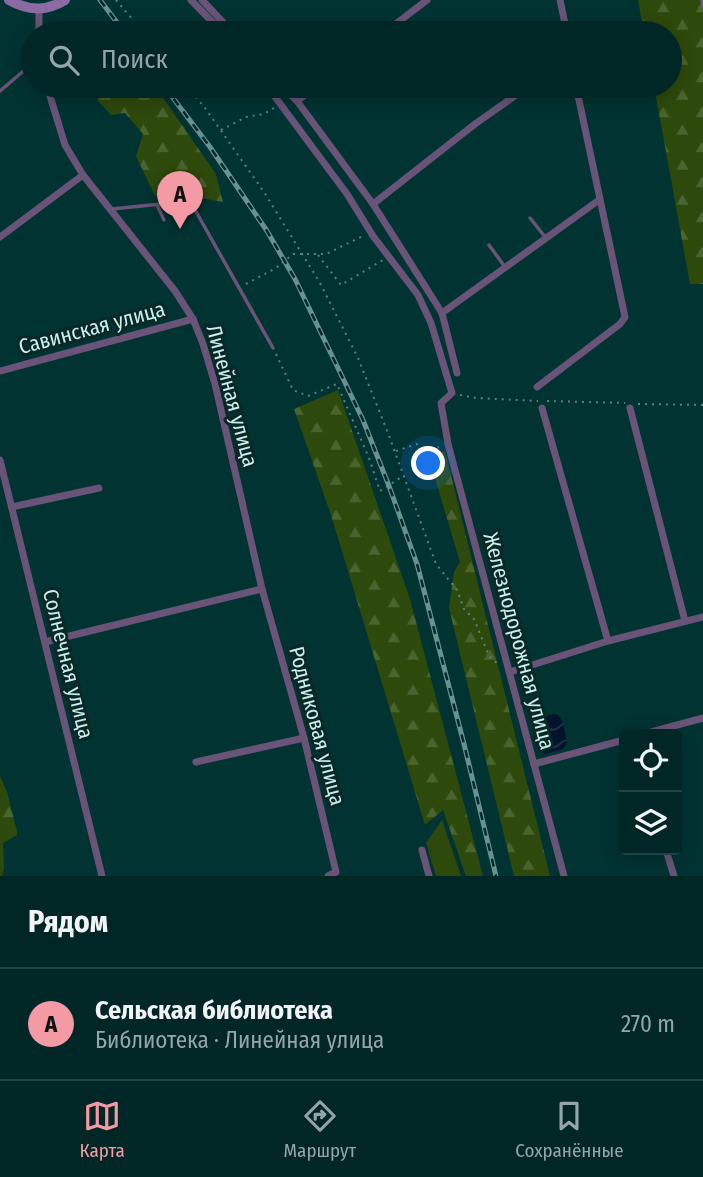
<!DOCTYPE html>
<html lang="ru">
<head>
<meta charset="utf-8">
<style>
	body { margin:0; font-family:"Fira Sans Condensed",sans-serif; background:#0a2e2e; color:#f1f3f6 }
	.controls { position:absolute; right:21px; bottom:21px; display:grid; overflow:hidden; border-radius:7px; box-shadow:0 4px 18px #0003 }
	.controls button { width:63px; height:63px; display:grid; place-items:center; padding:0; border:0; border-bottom:2px solid #224343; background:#002626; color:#f1f3f6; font:35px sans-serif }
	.you { position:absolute; left:429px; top:464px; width:24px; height:24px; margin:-18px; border:5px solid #fff; border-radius:50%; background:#1a73e8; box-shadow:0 0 0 10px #1a73e833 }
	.badge { display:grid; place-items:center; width:46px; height:46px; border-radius:50%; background:#f49aa5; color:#111; font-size:23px; font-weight:700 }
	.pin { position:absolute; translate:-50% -58px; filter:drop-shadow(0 2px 4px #0008) }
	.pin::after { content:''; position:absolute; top:37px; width:24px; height:21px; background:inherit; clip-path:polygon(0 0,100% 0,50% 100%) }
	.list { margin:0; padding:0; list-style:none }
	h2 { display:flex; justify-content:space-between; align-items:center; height:91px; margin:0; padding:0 28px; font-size:30px }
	h2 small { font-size:23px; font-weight:400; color:#95a5a7 }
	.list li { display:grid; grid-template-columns:46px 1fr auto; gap:21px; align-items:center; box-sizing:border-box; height:112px; padding:0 28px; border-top:2px solid #224343 }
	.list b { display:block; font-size:26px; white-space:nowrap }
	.list p { margin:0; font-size:23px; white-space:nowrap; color:#95a5a7 }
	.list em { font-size:23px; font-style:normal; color:#95a5a7 }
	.icon { flex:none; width:38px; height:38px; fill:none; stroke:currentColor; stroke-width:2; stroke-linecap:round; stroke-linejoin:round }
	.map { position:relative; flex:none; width:703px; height:876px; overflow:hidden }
	.search { position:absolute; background:#002626; box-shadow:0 4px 18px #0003; left:21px; right:21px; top:21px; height:77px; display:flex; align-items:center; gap:18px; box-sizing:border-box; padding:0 24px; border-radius:38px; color:#95a5a7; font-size:26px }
	.sheet { height:203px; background:#002626 }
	nav { display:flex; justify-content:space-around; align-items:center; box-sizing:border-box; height:98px; border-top:2px solid #224343; background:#002626; font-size:19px; color:#95a5a7 }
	nav a { display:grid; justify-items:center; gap:4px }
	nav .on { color:#f49aa5 }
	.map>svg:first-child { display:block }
	.green { fill:#2d490b }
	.forest { fill:url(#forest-firs) }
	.water { fill:url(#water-waves) }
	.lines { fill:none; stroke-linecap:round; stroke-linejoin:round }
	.path { stroke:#548281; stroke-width:2; stroke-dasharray:2 5; stroke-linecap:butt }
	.service { stroke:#695478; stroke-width:3.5 }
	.minor { stroke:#695478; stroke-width:7 }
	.secondary { stroke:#8c6aa2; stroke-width:10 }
	.rail-casing { stroke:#669392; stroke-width:5 }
	.rail { stroke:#0b2726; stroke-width:2.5; stroke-dasharray:8; stroke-linecap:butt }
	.labels { text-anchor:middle; stroke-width:6; stroke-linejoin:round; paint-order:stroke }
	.street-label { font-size:21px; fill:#c8f0ee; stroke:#0b2726 }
</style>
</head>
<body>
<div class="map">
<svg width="703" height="876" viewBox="0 0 703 876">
	<defs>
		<pattern id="forest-firs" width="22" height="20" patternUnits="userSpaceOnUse" patternTransform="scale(1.75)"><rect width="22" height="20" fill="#2d490b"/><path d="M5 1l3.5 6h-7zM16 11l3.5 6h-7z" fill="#4a642f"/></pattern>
		<pattern id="water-waves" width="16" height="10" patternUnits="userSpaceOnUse" patternTransform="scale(1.75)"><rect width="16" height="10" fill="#01142b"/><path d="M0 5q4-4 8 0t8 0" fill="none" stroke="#25364a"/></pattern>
	</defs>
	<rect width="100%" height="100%" fill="#003332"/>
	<polygon class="green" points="442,820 461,876 436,876 426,843"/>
	<g class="forest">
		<polygon points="638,0 703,0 703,284 690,284 654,86 670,86 670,33 644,33"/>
		<polygon points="93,86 155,86 216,174 223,202 196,197 155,196 136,156 143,134 125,113 111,115 98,101"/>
		<polygon points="338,390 410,599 483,876 466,876 443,810 425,825 331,515 294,409"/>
		<polygon points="445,451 550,876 514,876 449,608 454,572 460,562 434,475 415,469 411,457"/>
		<polygon points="0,776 7,792 17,831 17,835 3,843 4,868 2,876 0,876"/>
	</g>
	<polygon class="water" points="553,714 558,715 563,722 567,743 563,749 545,754 537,747 532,726 541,718"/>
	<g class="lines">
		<g class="path">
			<polyline points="116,0 144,33"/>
			<polyline points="187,86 205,108 264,192 320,283 358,358 388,433 436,564 457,590 464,609 474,619 489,656 499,665"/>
			<polyline points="194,93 209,86"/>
			<polyline points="221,130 246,117 264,114 274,108"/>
			<polyline points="318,255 341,285 383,260"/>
			<polyline points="246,284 276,268 293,254 326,254 363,236"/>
			<polyline points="276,354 293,390 308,396 337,384 369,458 380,491 403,476"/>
			<polyline points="460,395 476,398 538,401"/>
			<polyline points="547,401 625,403"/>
			<polyline points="638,404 703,405"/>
			<polyline points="396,451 417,444 420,452 439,447"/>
		</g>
		<g class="service">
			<polyline points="702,0 703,6"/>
			<polyline points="0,91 33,63"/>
			<polyline points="157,205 164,220"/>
			<polyline points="112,209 190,201 273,348"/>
			<polyline points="530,218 546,238"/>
			<polyline points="489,245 505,267"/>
		</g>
		<g class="minor">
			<polyline points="191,0 223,33"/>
			<polyline points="202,0 233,33"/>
			<polyline points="560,0 567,33"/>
			<polyline points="39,9 39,33"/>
			<polyline points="384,33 427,0"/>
			<polyline points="47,86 65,145 83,175 175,291 193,319 203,344 215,384 262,589 304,738 336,872 328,876"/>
			<polyline points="267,86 347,194 373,236 418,295 431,323 452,393 441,403 448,444 564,876"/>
			<polyline points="282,86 297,101 373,204 442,313 457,373"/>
			<polyline points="297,101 317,86"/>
			<polyline points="373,204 475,124 529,86"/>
			<polyline points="0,237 83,175"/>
			<polyline points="442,313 599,200"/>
			<polyline points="0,371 193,319"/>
			<polyline points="537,387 620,324 625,317 576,86"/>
			<polyline points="542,408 608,641"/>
			<polyline points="630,408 685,621"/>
			<polyline points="0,460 102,876"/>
			<polyline points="12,507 99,488"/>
			<polyline points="45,642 262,589"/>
			<polyline points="510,672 608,641 703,617"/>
			<polyline points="644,734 703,718"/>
			<polyline points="196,762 304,738"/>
			<polyline points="534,764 624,740"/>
			<polyline points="422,850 429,876"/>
			<polyline points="666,850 674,876"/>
		</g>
		<path class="secondary" d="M9 0C28 11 46 12 65 0"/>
		<defs>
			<g id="rail">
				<polyline points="100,0 125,33"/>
				<polyline points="164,86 210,147 267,231 295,279 363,420 389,486 417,564 464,744 496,876"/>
			</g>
		</defs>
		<use href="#rail" class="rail-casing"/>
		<use href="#rail" class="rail"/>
	</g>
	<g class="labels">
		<g class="street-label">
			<text transform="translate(92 328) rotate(-15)" y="7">Савинская улица</text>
			<text transform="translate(232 396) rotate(75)" y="7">Линейная улица</text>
			<text transform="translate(519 641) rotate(75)" y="7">Железнодорожная улица</text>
			<text transform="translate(68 664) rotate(76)" y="7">Солнечная улица</text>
			<text transform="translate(317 726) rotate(75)" y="7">Родниковая улица</text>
		</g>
	</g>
</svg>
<div class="controls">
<button><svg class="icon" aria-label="locate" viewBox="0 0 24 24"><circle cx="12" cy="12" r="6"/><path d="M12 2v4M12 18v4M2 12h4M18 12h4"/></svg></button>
<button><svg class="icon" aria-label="layers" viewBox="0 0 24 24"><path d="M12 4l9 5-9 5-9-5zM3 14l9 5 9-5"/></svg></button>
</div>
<div class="you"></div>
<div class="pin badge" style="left:180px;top:229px">A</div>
<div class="search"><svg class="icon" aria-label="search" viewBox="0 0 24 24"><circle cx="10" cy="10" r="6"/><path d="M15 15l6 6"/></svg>Поиск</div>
</div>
<section class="sheet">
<h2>Рядом<small></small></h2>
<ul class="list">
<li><span class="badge">A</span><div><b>Сельская библиотека</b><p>Библиотека · Линейная улица</p></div><em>270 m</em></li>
</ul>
</section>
<nav>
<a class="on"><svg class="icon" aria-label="map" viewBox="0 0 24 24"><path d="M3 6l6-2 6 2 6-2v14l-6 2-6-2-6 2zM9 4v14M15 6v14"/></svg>Карта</a>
<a><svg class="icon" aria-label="directions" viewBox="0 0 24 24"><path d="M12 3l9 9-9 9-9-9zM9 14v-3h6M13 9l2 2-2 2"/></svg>Маршрут</a>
<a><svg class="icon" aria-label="saved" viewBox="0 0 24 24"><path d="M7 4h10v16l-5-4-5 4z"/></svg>Сохранённые</a>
</nav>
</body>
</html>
